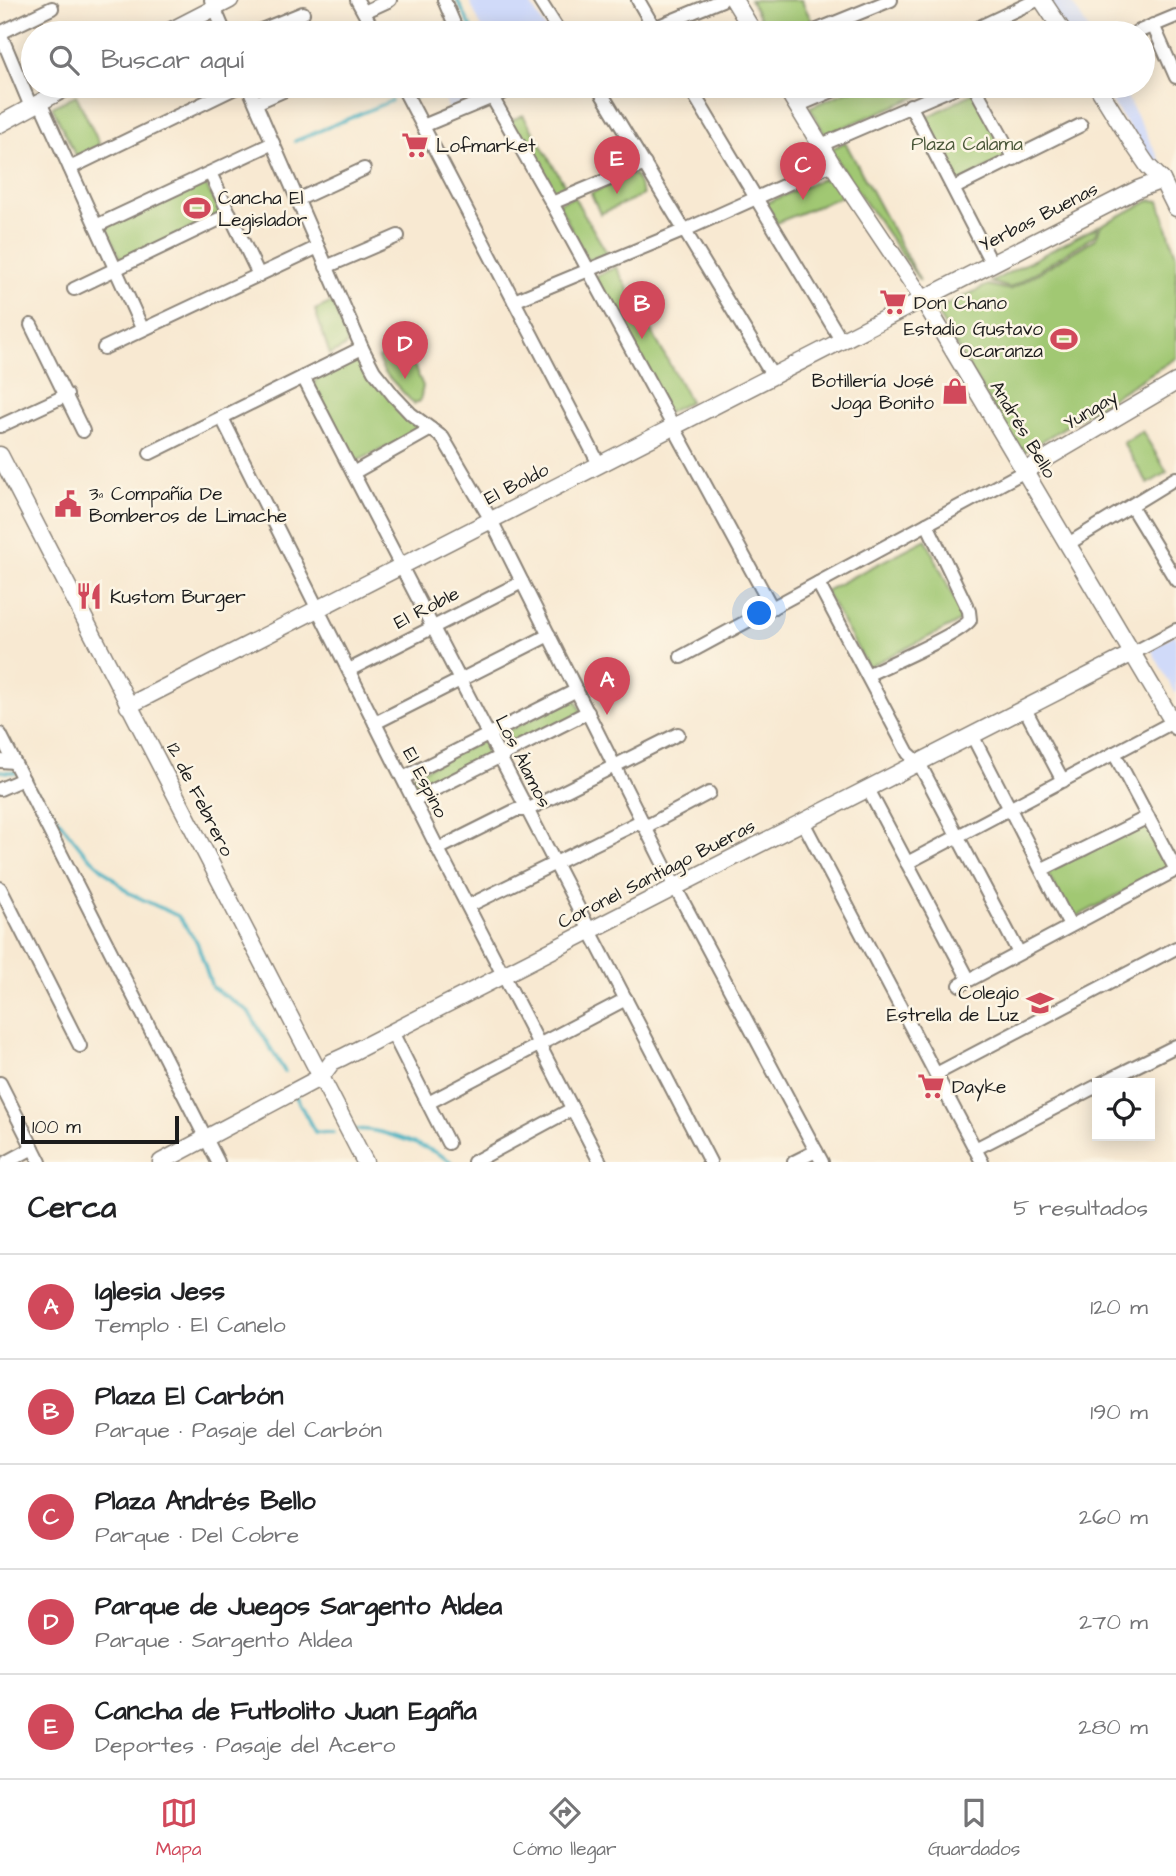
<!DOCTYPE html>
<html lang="es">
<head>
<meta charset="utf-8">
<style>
	body { margin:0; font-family:"Architects Daughter",sans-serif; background:#f6f6f6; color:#202124 }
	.controls { position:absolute; right:21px; bottom:21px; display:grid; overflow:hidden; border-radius:0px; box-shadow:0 4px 18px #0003 }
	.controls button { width:63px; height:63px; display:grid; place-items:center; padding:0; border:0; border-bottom:2px solid #e0e0e0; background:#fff; color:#202124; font:35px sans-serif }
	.scale { position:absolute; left:21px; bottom:18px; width:158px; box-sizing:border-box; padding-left:7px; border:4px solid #1c1c1c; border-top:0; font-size:19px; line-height:24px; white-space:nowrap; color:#1c1c1c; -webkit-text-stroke:5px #fcf5e5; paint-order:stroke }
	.you { position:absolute; left:760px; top:614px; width:24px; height:24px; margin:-18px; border:5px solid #fff; border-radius:50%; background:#1a73e8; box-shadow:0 0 0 10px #1a73e833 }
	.badge { display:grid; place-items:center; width:46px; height:46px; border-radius:50%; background:#d1495b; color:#fff; font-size:23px; font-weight:700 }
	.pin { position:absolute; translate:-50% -58px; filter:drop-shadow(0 2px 4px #0008) }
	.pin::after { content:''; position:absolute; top:37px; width:24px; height:21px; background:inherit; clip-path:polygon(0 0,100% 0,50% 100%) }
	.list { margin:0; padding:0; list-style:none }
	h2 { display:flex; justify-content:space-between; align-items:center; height:91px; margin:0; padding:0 28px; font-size:30px }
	h2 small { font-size:23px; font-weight:400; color:#757577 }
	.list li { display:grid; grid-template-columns:46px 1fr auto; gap:21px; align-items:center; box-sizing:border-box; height:105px; padding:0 28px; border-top:2px solid #e0e0e0 }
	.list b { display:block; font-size:26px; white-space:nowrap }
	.list p { margin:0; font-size:23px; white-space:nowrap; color:#757577 }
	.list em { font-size:23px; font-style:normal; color:#757577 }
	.icon { flex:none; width:38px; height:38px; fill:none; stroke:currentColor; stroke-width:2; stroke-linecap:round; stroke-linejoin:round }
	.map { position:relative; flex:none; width:1176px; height:1162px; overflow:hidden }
	.search { position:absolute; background:#fff; box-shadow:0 4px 18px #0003; left:21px; right:21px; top:21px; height:77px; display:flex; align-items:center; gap:18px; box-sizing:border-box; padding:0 24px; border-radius:38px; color:#757577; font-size:26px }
	.sheet { height:616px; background:#fff }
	nav { display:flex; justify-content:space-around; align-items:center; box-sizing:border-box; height:98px; border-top:2px solid #e0e0e0; background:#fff; font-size:19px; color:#757577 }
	nav a { display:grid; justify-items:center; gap:4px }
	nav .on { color:#d1495b }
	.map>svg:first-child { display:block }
	.built { fill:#d0daf9 }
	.green { fill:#a1c873; stroke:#5e7248; stroke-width:2 }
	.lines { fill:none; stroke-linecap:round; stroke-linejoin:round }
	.stream { stroke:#43b0c1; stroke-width:3.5 }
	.street-casing { stroke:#8a8277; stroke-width:16 }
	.secondary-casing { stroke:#8a8277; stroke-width:19 }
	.street { stroke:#fff; stroke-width:12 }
	.secondary { stroke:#fff; stroke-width:16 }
	.labels { text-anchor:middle; stroke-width:5; stroke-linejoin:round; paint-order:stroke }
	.park-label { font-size:19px; fill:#4b583a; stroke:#fcf5e5 }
	.poi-label { font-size:19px; fill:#1c1c1c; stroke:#fcf5e5; text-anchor:start }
	.street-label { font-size:19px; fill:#1c1c1c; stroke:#fcf5e5 }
</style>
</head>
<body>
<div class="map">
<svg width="1176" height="1162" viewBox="0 0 1176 1162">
	<rect width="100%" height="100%" fill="#fcf5e5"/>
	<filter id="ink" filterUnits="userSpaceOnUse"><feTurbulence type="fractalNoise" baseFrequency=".0143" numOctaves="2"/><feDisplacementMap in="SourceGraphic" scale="14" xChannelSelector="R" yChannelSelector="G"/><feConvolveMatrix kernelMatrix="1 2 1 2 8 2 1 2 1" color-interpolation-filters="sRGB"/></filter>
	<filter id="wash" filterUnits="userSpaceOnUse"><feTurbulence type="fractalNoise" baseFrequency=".00686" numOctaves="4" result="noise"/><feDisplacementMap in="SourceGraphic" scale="28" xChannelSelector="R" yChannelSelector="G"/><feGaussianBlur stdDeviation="1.57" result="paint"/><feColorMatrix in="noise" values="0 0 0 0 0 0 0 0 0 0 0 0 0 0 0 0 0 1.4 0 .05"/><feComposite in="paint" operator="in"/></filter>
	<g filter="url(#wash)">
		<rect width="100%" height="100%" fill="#f8e9d2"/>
		<g class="built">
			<polygon points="469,0 528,0 548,33 484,33"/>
			<polygon points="1046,0 1070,0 1091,33 1067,33"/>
			<polygon points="440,86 503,86 449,110"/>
			<polygon points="1101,86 1121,86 1166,171 1158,170"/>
			<polygon points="1176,634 1176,694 1152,651 1154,646"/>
		</g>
		<g class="green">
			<polygon points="750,0 801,0 815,27 801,33 768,33"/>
			<polygon points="860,86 943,86 825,135 810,107"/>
			<polygon points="973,93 1009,157 956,184 922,120"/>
			<polygon points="76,95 100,145 76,156 52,107"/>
			<polygon points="523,115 569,192 554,198 510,121"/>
			<polygon points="845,142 920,281 829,150"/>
			<polygon points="635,174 643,195 600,214 591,193"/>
			<polygon points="831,175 843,196 776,223 764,204"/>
			<polygon points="200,181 206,185 220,213 123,264 107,229 111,223"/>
			<polygon points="574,197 607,253 588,261 558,203"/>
			<polygon points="1151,200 1159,201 1176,256 1176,358 1021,454 935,310 988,285 1010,290 1096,238 1101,225"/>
			<polygon points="1098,226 1095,235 1010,288 991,282"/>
			<polygon points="616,267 690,401 668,413 594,277"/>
			<polygon points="332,302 348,343 343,348 330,355 315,310"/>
			<polygon points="356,356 417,425 415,434 353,463 314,386 317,376"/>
			<polygon points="384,356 411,359 423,386 420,401 414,404 384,372 378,359"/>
			<polygon points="1142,431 1167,472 1148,484 1123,443"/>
			<polygon points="926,539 958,607 961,617 959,622 868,667 825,591"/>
			<polygon points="575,698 583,715 508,751 499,735"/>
			<polygon points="484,740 492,757 417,793 409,777"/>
			<polygon points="1146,822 1170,867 1071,920 1047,872"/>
		</g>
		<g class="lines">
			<g class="stream">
				<polyline points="457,0 474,33"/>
				<polyline points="412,99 434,86"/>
				<polyline points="295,141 391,101"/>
				<polyline points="0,771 17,773"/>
				<polyline points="34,789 84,852 129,893 178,916 197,942 212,987 248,1011 285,1072"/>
				<polyline points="296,1097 315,1132 333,1133"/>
				<path d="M356 1130C376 1126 434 1149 451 1162"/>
			</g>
		</g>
	</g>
	<g filter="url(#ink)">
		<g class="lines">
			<defs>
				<g id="street">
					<polyline points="211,0 225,33"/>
					<polyline points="357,0 375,33"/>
					<polyline points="444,0 458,33"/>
					<polyline points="539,0 560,33"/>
					<polyline points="638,0 657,33"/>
					<polyline points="364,12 390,0"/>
					<polyline points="1153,25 1176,77"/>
					<polyline points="0,33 31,107"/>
					<polyline points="0,33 52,8"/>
					<polyline points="254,33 303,13"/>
					<polyline points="642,33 722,0"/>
					<polyline points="810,33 891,0"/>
					<polyline points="967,33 1037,0"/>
					<polyline points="1135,33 1176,16"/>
					<polyline points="248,86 362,348 374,371 394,396 411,414 443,438 491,520 675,887 822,1162"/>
					<polyline points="402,86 599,464"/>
					<polyline points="597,86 772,375"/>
					<polyline points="689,86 841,340"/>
					<polyline points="974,86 1014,159"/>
					<polyline points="492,97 552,203 772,608"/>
					<polyline points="40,102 142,328"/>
					<polyline points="256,103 294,86"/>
					<polyline points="910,105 992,264"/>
					<polyline points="797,106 844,86"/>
					<polyline points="423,126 519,86"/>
					<polyline points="821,145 958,86"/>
					<polyline points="70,168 239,86"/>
					<polyline points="210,173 259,275"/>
					<polyline points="954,188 1081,125"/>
					<polyline points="297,200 364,169"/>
					<polyline points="552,203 645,164"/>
					<polyline points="96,226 273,143"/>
					<polyline points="326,267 398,236"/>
					<polyline points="74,289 230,214"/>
					<polyline points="514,301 685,230 832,164"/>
					<polyline points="31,325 83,431"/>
					<polyline points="104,348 318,247"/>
					<polyline points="303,377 710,1162"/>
					<polyline points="222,418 438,849 600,1162"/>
					<polyline points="0,426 67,395"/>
					<polyline points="150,453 362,348"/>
					<polyline points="353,473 431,429"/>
					<polyline points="1131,506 1176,580"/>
					<polyline points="1068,544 1176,478"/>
					<polyline points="818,583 908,753 919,763 1019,953"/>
					<polyline points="1133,653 1176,630"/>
					<polyline points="681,657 1025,471"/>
					<polyline points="349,670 522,582"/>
					<path d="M867 675C887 665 960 634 970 620L969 611 927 524"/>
					<polyline points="1025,709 1063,781"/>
					<polyline points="375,723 549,635"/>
					<polyline points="0,734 218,1162"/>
					<polyline points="972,735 1070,926"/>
					<polyline points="1114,753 1176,870"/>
					<polyline points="0,761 14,762"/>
					<polyline points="403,778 577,690"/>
					<polyline points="0,789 23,779"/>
					<polyline points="868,789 969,980"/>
					<polyline points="414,800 588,712"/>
					<polyline points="803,822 982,1162"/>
					<polyline points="438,849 516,810 527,810 678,734"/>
					<polyline points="907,863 1173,722"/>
					<polyline points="1043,869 1148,817"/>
					<polyline points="0,888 80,1046"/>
					<polyline points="468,906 637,823 645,827 709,793"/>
					<polyline points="960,985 1176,870"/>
					<polyline points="392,1032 448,1143"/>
					<polyline points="936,1074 1176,948"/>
					<polyline points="0,1083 40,1162"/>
					<polyline points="1102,1083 1176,1046"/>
					<polyline points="428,1103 626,999"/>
					<polyline points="975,1149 1097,1086"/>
					<polyline points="7,1162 33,1148"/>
					<polyline points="474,1162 572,1109"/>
					<polyline points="794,1162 816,1151"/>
				</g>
				<g id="secondary">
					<polyline points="734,0 754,33"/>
					<polyline points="1042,0 1064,33"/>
					<polyline points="166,33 230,0"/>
					<polyline points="785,86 832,164 922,298 1176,727"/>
					<polyline points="1097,86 1133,144 1148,166 1162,180 1176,208"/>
					<polyline points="0,124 70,86"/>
					<polyline points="0,455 365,1162"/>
					<polyline points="1025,471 1176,382"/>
					<polyline points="128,706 1138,189 1162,180"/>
					<polyline points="161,1162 321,1077 332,1062 343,1057 1133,653"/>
				</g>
			</defs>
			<use href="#street" class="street-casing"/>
			<use href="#secondary" class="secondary-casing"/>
			<use href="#street" class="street"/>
			<use href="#secondary" class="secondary"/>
		</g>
	</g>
	<defs>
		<symbol id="supermarket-bare" viewBox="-9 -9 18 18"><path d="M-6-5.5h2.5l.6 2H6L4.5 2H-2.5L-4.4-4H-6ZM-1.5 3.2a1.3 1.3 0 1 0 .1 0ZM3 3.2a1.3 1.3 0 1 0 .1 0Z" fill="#d1495b" stroke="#fcf5e5" stroke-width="2.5" paint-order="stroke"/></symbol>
		<symbol id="stadium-bare" viewBox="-9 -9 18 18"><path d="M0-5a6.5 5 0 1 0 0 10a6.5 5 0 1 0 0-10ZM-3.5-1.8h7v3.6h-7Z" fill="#d1495b" stroke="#fcf5e5" stroke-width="2.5" paint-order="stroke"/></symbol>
		<symbol id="shop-bare" viewBox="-9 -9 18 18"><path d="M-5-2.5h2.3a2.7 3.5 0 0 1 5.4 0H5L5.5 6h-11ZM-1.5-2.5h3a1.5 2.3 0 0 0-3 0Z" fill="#d1495b" stroke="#fcf5e5" stroke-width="2.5" paint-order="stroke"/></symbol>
		<symbol id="civic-bare" viewBox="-9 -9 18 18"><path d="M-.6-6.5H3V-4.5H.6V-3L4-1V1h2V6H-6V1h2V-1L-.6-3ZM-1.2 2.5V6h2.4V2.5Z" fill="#d1495b" stroke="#fcf5e5" stroke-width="2.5" paint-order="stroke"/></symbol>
		<symbol id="restaurant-bare" viewBox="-9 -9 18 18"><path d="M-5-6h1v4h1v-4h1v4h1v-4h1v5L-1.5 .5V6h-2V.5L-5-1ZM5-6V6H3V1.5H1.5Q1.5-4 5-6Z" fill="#d1495b" stroke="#fcf5e5" stroke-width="2.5" paint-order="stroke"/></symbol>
		<symbol id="school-bare" viewBox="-9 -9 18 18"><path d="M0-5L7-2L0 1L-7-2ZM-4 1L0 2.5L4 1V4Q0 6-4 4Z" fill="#d1495b" stroke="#fcf5e5" stroke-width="2.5" paint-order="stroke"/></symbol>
	</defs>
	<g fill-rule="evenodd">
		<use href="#supermarket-bare" x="396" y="126" width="38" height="38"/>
		<use href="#stadium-bare" x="178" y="189" width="38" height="38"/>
		<use href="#supermarket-bare" x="874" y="283" width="38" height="38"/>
		<use href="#stadium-bare" x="1045" y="320" width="38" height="38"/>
		<use href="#shop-bare" x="936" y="372" width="38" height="38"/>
		<use href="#civic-bare" x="49" y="485" width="38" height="38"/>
		<use href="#restaurant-bare" x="70" y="577" width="38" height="38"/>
		<use href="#school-bare" x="1021" y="984" width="38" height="38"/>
		<use href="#supermarket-bare" x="912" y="1067" width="38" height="38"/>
	</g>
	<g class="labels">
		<g class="park-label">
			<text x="967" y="150">Plaza Calama</text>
		</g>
		<g class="poi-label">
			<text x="436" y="152">Lofmarket</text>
			<text x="218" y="204">Cancha El<tspan x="218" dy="22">Legislador</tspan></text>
			<text x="914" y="309">Don Chano</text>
			<text x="1043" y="335" text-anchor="end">Estadio Gustavo<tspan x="1043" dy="22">Ocaranza</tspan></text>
			<text x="934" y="387" text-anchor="end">Botillería José<tspan x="934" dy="22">Joga Bonito</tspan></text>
			<text x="89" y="500">3ª Compañía De<tspan x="89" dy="22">Bomberos de Limache</tspan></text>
			<text x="110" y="603">Kustom Burger</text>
			<text x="1019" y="999" text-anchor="end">Colegio<tspan x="1019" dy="22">Estrella de Luz</tspan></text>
			<text x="952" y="1093">Dayke</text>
		</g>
		<g class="street-label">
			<text transform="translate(1038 216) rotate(-27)" y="7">Yerbas Buenas</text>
			<text transform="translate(1090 409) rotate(-31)" y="7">Yungay</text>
			<text transform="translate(1024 429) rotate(59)" y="7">Andrés Bello</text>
			<text transform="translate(516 483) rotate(-27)" y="7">El Boldo</text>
			<text transform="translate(426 607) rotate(-27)" y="7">El Roble</text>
			<text transform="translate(524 761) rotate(63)" y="7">Los Álamos</text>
			<text transform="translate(426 782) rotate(63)" y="7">El Espino</text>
			<text transform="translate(201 799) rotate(63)" y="7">12 de Febrero</text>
			<text transform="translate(656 873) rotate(-27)" y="7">Coronel Santiago Bueras</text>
		</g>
	</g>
</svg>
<div class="controls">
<button><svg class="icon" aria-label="locate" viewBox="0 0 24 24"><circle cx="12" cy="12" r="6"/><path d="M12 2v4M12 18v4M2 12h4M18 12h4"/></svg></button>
</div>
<div class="scale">100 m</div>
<div class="you"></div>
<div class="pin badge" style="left:607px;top:715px">A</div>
<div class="pin badge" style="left:642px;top:339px">B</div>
<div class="pin badge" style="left:803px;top:200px">C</div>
<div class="pin badge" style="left:405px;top:379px">D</div>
<div class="pin badge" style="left:617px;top:194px">E</div>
<div class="search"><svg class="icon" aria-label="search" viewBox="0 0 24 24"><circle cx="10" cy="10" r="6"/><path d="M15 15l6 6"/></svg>Buscar aquí</div>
</div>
<section class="sheet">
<h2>Cerca<small>5 resultados</small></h2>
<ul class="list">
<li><span class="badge">A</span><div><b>Iglesia Jess</b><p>Templo · El Canelo</p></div><em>120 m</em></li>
<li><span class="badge">B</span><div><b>Plaza El Carbón</b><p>Parque · Pasaje del Carbón</p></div><em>190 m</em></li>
<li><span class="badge">C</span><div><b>Plaza Andrés Bello</b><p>Parque · Del Cobre</p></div><em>260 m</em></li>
<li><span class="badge">D</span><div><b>Parque de Juegos Sargento Aldea</b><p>Parque · Sargento Aldea</p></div><em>270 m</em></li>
<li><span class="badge">E</span><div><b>Cancha de Futbolito Juan Egaña</b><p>Deportes · Pasaje del Acero</p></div><em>280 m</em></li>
</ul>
</section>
<nav>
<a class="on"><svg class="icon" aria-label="map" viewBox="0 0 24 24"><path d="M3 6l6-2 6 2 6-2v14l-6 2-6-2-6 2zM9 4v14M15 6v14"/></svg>Mapa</a>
<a><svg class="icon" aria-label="directions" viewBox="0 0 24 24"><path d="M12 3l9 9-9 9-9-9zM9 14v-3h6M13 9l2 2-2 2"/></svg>Cómo llegar</a>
<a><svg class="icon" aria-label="saved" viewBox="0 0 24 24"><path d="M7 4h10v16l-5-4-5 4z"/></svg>Guardados</a>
</nav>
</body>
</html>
